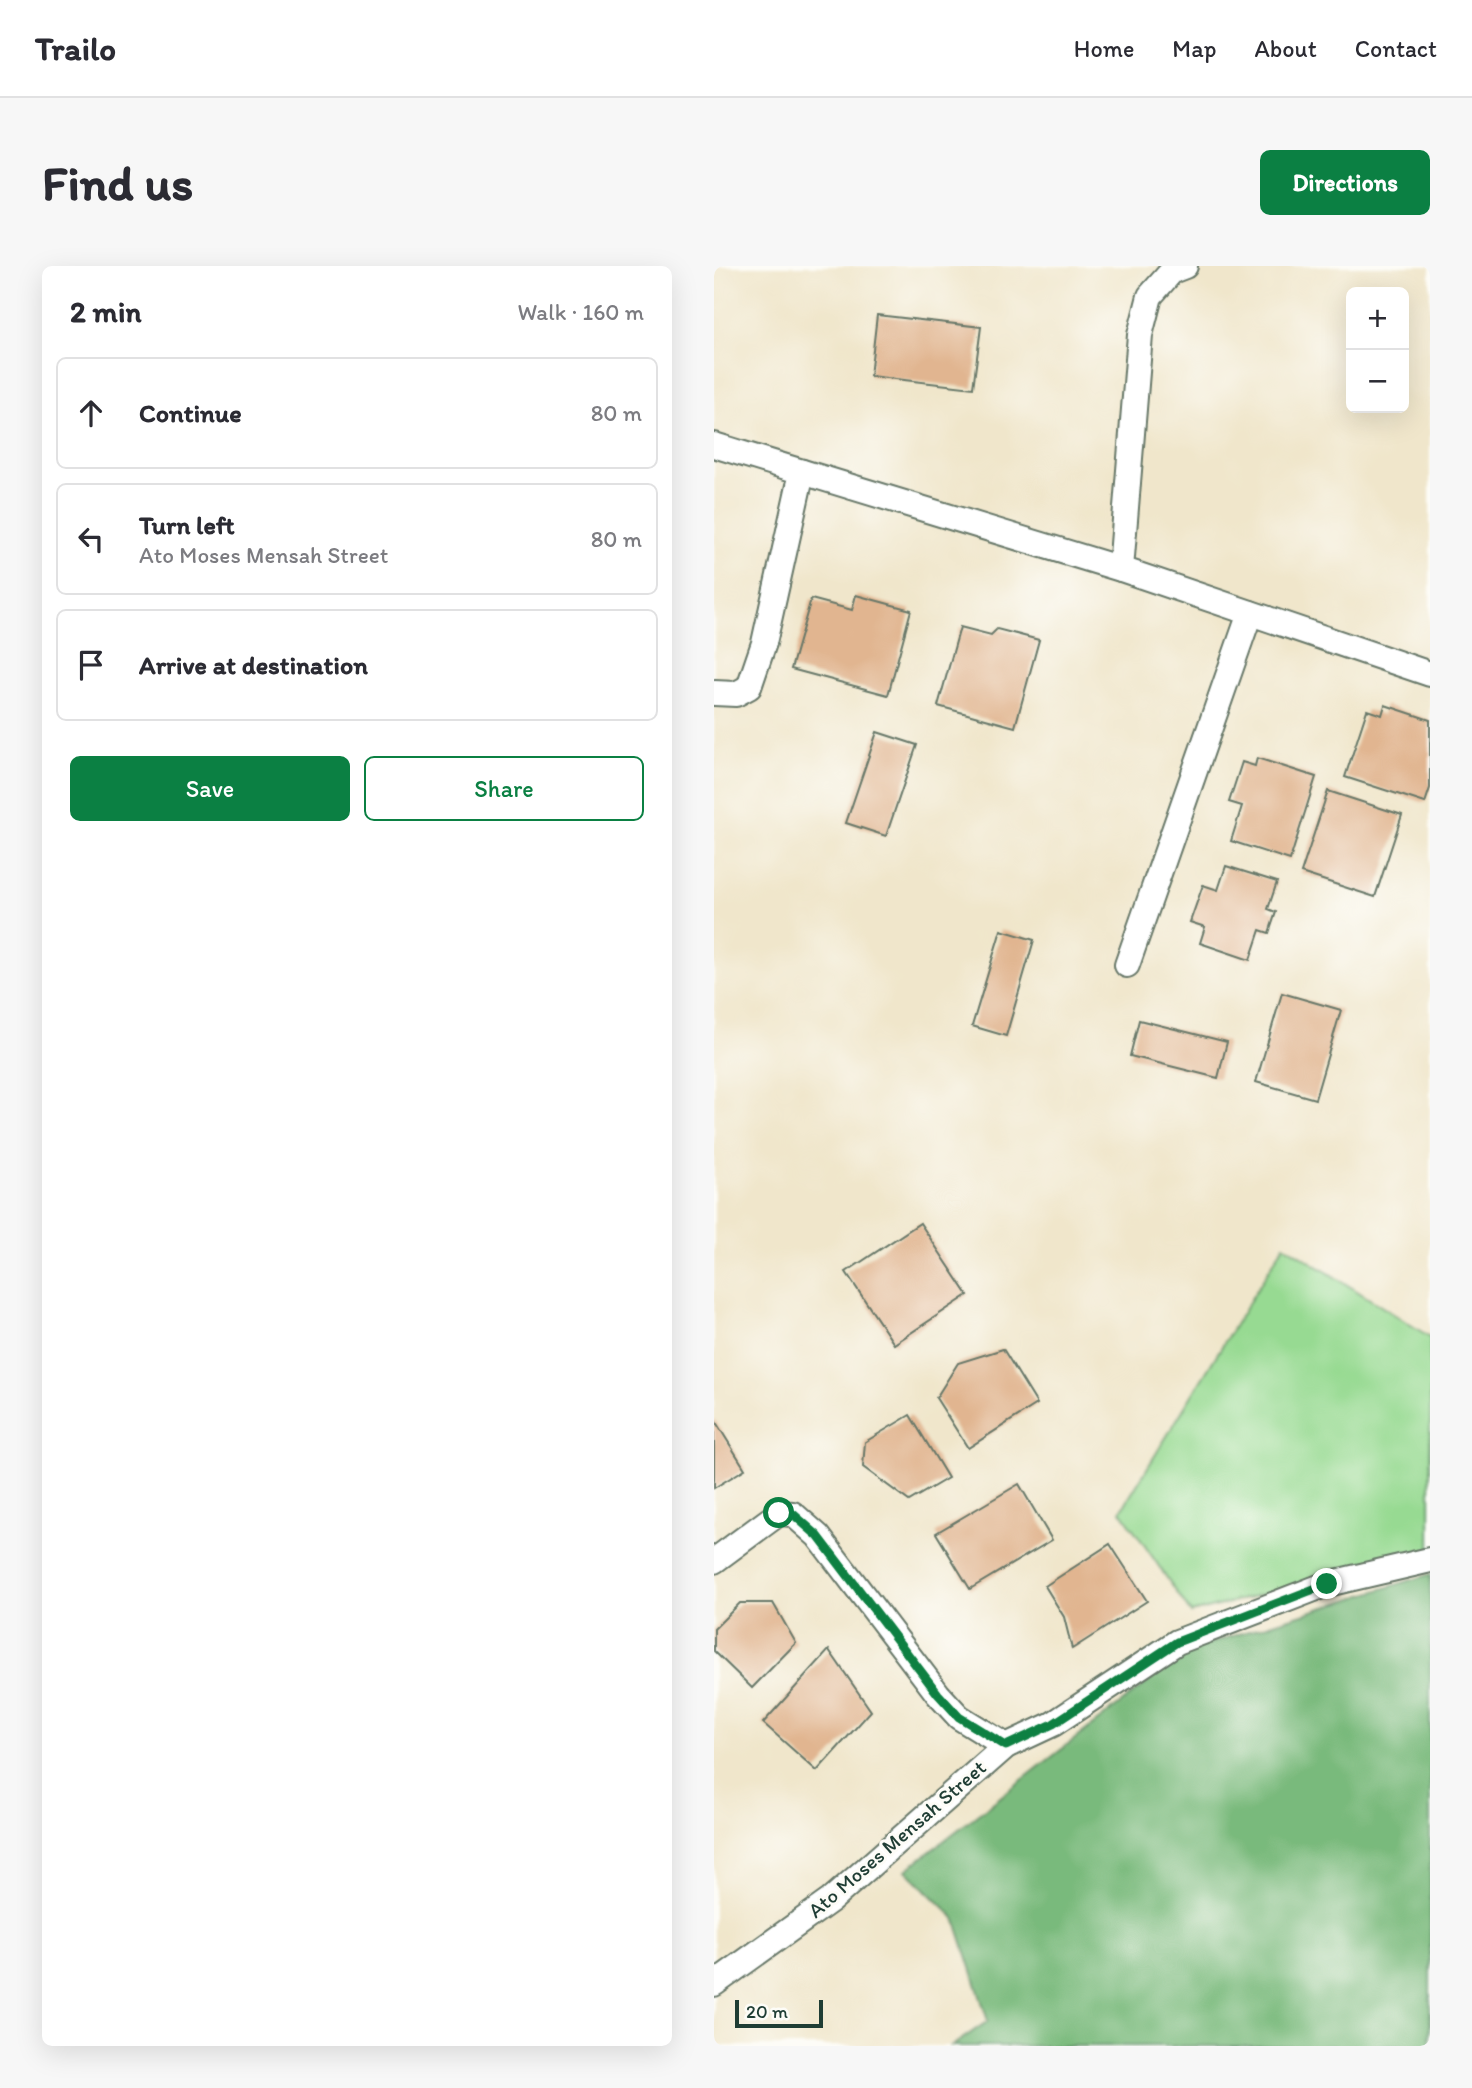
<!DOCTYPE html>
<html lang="en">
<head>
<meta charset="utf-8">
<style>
	body { margin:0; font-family:Itim,sans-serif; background:#f7f7f7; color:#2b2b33 }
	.controls { position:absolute; right:21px; top:21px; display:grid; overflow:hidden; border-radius:10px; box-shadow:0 7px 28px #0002 }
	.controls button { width:63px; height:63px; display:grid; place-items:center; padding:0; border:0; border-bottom:2px solid #e1e1e2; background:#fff; color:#2b2b33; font:35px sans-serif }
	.scale { position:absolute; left:21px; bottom:18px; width:88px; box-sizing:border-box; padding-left:7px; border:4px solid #1f3d34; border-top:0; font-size:19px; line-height:24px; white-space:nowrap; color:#1f3d34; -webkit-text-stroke:5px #fdfcf7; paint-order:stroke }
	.stop { position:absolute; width:21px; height:21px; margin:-16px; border:5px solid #0b8043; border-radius:50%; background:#fff }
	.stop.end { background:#0b8043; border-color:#fff; box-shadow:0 2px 7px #0008 }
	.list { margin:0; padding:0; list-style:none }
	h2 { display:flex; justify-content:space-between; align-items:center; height:91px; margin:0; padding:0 28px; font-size:30px }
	h2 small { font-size:23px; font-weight:400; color:#7c7c81 }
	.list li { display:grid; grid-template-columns:46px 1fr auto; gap:21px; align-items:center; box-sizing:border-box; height:112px; margin:0 14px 14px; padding:0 14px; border:2px solid #e1e1e2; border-radius:10px }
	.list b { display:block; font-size:26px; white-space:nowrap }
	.list p { margin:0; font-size:23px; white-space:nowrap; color:#7c7c81 }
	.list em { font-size:23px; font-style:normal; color:#7c7c81 }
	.actions { display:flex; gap:14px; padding:21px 28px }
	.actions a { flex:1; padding:16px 0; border:2px solid #0b8043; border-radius:10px; text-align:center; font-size:24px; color:#0b8043 }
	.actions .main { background:#0b8043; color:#fff }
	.icon { flex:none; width:38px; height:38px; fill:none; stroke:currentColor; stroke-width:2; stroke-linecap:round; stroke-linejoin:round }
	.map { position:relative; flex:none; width:716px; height:1780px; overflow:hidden; border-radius:10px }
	header { display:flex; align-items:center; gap:42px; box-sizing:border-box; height:98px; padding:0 35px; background:#fff; border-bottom:2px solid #e1e1e2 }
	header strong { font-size:33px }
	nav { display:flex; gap:38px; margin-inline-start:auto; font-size:24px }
	.intro { display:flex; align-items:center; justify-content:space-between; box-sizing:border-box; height:168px; padding:0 42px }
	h1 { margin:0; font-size:49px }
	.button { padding:18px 32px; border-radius:10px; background:#0b8043; color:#fff; font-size:24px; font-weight:700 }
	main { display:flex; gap:42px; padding:0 42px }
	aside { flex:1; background:#fff; border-radius:10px; box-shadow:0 7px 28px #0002 }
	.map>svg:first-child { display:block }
	.green { fill:#97da92; stroke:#5b8c63; stroke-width:2 }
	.forest { fill:#79ba7c; stroke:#4c7c58; stroke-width:2 }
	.building { fill:#e1b590 }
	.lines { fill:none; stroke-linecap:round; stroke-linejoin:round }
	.street-casing { stroke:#687869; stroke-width:28 }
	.street { stroke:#fff; stroke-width:24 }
	.route { stroke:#0b8043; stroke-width:9 }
	.labels { text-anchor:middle; stroke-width:6; stroke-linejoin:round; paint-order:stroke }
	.street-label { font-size:21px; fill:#1f3d34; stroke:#fdfcf7 }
</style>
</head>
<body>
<header>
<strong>Trailo</strong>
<nav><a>Home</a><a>Map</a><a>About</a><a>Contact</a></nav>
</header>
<div class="intro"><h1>Find us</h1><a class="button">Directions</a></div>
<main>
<aside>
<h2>2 min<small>Walk · 160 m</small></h2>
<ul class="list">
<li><svg class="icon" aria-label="ahead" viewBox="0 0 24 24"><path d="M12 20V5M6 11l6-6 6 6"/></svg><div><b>Continue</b></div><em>80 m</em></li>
<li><svg class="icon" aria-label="left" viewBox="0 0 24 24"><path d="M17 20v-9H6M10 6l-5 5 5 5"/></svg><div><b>Turn left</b><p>Ato Moses Mensah Street</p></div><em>80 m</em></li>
<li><svg class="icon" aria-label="arrive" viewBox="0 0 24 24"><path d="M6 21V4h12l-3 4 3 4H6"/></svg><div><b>Arrive at destination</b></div></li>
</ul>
<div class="actions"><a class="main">Save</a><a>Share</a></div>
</aside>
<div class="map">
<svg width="716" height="1780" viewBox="0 0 716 1780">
	<rect width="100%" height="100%" fill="#fdfcf7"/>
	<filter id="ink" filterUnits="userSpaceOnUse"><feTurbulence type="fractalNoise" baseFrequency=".0143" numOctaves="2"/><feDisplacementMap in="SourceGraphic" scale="14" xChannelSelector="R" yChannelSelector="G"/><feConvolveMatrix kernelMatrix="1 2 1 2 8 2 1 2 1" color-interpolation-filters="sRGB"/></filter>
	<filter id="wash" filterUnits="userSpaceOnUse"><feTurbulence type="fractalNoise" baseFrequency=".00686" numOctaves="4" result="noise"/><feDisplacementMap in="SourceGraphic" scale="28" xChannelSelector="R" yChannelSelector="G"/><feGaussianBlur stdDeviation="1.57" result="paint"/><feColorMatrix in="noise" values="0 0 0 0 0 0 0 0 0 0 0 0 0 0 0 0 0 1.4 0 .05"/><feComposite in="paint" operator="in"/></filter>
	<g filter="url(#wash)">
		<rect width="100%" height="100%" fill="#f0e6cb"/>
		<polygon class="green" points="570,979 716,1071 716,1284 477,1347 407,1245"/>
		<polygon class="forest" points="716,1308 716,1780 238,1780 274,1755 241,1652 192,1604 477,1383"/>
		<g id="blocks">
			<g class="building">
				<polygon points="163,49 267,61 259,122 156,110"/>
				<polygon points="142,329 197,344 174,429 77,403 97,333 138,344"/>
				<polygon points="246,361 277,369 283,363 325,374 301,461 224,440"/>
				<polygon points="671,439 716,454 716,522 711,537 631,511 653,444 668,449"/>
				<polygon points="163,466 203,479 172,570 132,557"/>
				<polygon points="543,492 602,511 576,594 517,575 528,540 515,536 528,496 541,500"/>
				<polygon points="614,525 688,549 661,631 587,607"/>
				<polygon points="512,600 563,616 554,643 562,646 555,667 546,664 536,694 486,677 491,661 476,656 489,619 504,624"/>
				<polygon points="287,664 320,674 292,770 258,760"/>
				<polygon points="568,727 627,744 601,833 542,816"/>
				<polygon points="425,754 513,776 504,812 416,790"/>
				<polygon points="206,957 254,1029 180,1078 132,1006"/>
				<polygon points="289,1083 323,1138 254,1182 222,1132 244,1097"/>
				<polygon points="196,1149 234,1212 195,1235 149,1201 151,1176"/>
				<polygon points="0,1153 31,1203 0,1222"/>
				<polygon points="305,1218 338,1274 256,1323 222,1267"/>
				<polygon points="396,1278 433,1335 358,1383 350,1351 331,1320"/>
				<polygon points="26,1337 59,1337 82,1377 38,1422 0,1385 0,1363"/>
				<polygon points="115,1384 157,1445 103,1505 49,1457"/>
			</g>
		</g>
	</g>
	<g filter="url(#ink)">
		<use href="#blocks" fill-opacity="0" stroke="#687869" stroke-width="2"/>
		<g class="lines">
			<defs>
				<g id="street">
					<polyline points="471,0 458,5 436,30 426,69 407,303 716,408"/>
					<polyline points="0,179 407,303"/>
					<polyline points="0,427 22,428 35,421 50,377 88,206"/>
					<polyline points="413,699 536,347"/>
					<polyline points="0,1295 65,1247 79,1248 104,1270 224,1428 245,1451 292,1480"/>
					<polyline points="0,1718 117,1634 292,1480 339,1458 463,1376 613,1318 716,1294"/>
				</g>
			</defs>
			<use href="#street" class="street-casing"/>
			<use href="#street" class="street"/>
		</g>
	</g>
	<g class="lines" filter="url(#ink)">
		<polyline class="route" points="65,1247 79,1248 104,1270 224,1428 245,1451 292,1480 339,1458 463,1376 613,1318"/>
	</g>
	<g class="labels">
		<g class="street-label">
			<text transform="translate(183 1573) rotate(-41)" y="7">Ato Moses Mensah Street</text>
		</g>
	</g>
</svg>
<div class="controls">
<button>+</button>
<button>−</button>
</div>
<div class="scale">20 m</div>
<div class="stop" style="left:65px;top:1247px"></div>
<div class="stop end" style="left:613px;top:1318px"></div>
</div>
</main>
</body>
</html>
